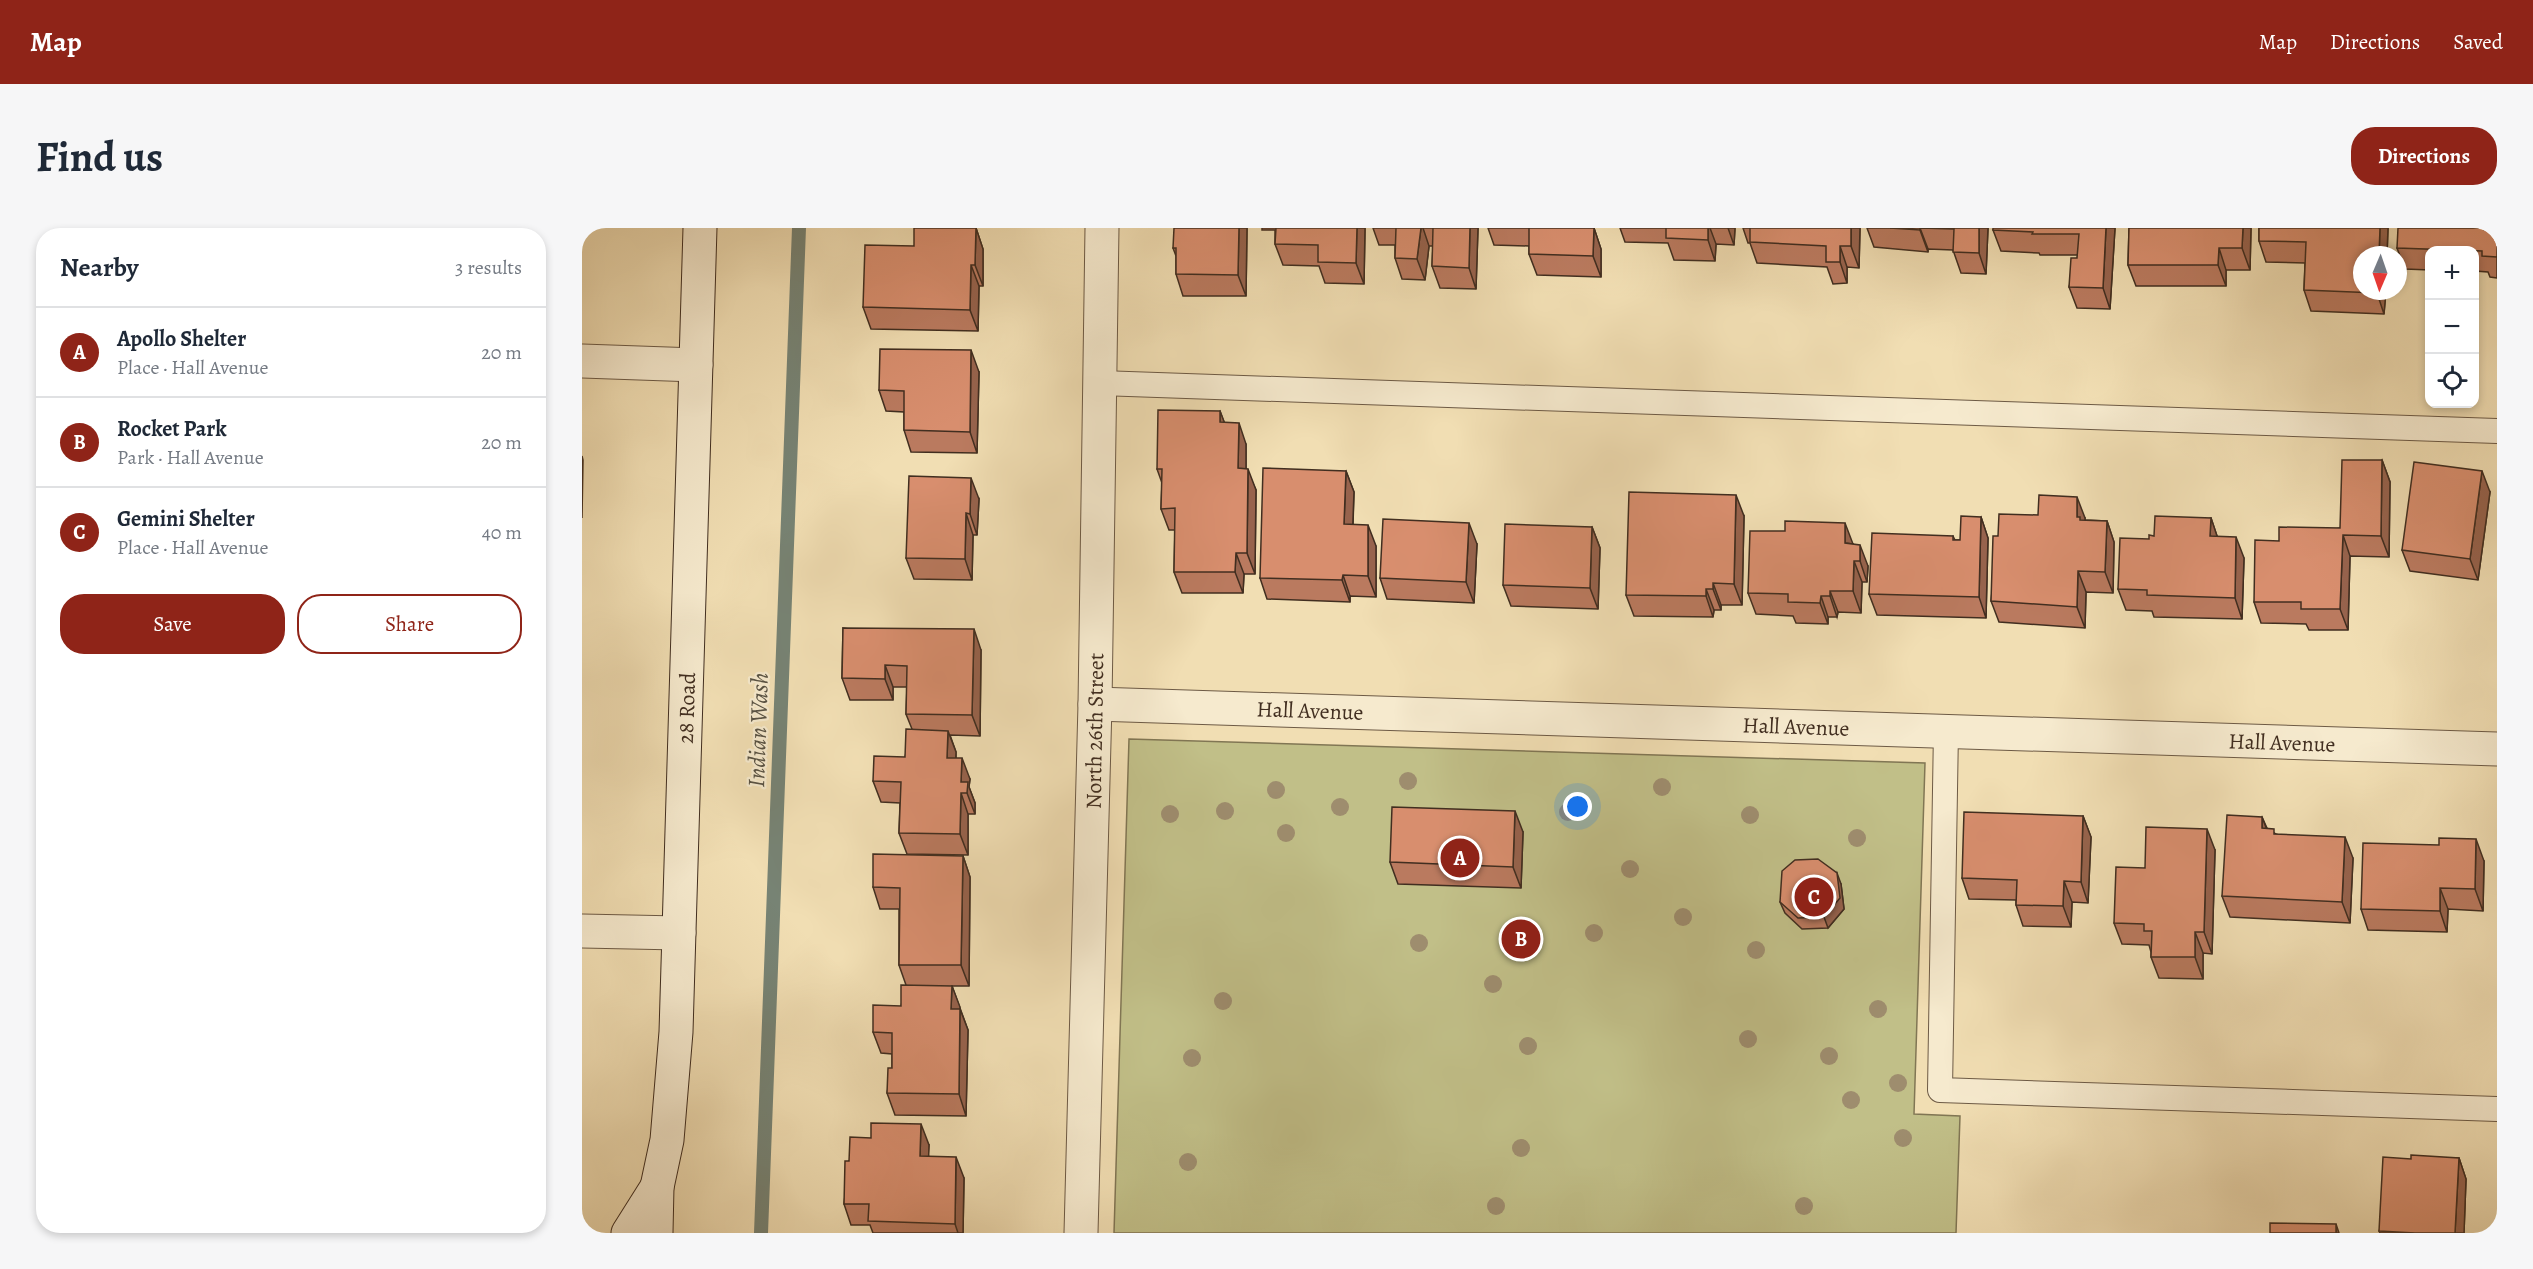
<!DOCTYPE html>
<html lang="en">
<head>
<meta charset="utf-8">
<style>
	body { margin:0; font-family:Alegreya,serif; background:#f6f6f7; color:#1f2937 }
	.controls { position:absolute; right:18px; top:18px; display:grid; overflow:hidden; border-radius:12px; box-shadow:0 3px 9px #0003 }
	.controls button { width:54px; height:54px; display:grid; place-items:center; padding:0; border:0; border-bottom:2px solid #e0e1e3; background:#fff; color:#1f2937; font:30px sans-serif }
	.compass { position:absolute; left:1771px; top:18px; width:54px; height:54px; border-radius:50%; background:#fff; box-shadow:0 3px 9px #0003; rotate:182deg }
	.you { position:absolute; left:996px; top:579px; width:21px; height:21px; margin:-15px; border:4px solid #fff; border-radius:50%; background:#1a73e8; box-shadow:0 0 0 9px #1a73e833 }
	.badge { display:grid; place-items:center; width:39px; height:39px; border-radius:50%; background:#8f2418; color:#fff; font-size:20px; font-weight:700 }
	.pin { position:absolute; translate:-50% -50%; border:3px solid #fff; box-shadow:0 2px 6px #0006 }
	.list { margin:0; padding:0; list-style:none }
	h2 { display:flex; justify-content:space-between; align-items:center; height:78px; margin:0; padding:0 24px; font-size:26px }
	h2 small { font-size:20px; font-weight:400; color:#747a83 }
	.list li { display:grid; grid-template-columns:39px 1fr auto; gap:18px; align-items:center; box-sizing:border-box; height:90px; padding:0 24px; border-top:2px solid #e0e1e3 }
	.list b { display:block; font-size:22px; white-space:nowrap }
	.list p { margin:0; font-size:20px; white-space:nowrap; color:#747a83 }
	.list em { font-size:20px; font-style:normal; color:#747a83 }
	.actions { display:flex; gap:12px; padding:18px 24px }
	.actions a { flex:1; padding:14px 0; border:2px solid #8f2418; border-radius:24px; text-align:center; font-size:21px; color:#8f2418 }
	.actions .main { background:#8f2418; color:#fff }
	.icon { flex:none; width:33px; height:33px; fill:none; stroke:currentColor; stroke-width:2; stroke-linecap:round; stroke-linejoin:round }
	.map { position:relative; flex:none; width:1915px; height:1005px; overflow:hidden; border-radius:24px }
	header { display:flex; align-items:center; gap:36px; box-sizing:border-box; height:84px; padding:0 30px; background:#8f2418; color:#fff }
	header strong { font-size:28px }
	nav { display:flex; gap:33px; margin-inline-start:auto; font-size:21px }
	.intro { display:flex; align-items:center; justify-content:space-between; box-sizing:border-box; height:144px; padding:0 36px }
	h1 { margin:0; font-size:42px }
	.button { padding:15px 27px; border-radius:24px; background:#8f2418; color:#fff; font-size:21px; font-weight:700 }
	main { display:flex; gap:36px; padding:0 36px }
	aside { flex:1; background:#fff; border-radius:24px; box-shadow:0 3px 9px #0003 }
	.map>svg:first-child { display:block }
	.green { fill:#c1bf88; stroke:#817654; stroke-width:1.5 }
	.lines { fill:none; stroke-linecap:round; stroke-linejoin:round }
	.stream { stroke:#778374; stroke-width:14 }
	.lane-casing { stroke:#6d5a45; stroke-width:26 }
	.street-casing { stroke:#6d5a45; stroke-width:35 }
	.secondary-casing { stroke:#412e20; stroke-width:35 }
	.lane { stroke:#f6eace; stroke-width:24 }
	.street { stroke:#f6eace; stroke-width:33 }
	.secondary { stroke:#f6eace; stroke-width:33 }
	.tree { fill:#9e8d6e }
	.wall { fill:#ba7a5f; stroke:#412e20; stroke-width:1.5 }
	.shaded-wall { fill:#97634d; stroke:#412e20; stroke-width:1.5 }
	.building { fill:#d88e6e; stroke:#412e20; stroke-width:1.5 }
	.labels { text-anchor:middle; stroke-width:4.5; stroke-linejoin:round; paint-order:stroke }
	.street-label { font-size:22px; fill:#412e20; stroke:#f6eace }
	.water-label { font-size:24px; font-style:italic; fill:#585243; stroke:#f6eace }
</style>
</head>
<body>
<header>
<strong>Map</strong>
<nav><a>Map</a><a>Directions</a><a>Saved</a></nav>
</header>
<div class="intro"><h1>Find us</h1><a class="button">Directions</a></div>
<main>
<aside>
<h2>Nearby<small>3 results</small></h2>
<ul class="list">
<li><span class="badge">A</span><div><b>Apollo Shelter</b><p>Place · Hall Avenue</p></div><em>20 m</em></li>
<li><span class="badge">B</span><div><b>Rocket Park</b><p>Park · Hall Avenue</p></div><em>20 m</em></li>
<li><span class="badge">C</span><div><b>Gemini Shelter</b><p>Place · Hall Avenue</p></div><em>40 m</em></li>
</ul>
<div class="actions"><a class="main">Save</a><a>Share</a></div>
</aside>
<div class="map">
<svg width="1915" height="1005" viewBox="0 0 1915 1005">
	<rect width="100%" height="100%" fill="#f1deb3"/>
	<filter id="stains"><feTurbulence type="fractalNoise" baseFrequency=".00333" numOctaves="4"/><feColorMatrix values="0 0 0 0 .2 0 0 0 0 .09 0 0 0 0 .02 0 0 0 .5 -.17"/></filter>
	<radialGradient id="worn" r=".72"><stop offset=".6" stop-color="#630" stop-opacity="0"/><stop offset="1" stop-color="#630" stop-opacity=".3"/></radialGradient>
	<polygon class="green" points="547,511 1343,535 1332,886 1378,888 1374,1005 532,1005"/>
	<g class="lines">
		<polyline class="stream" points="179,1005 217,0"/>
		<defs>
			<g id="lane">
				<polyline points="518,155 1915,203"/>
				<polyline points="1364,502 1358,862 1915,881"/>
			</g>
			<g id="street">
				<polyline points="0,133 114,137"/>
				<polyline points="513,476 1915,521"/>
				<polyline points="0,703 97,705"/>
				<polyline points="499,1005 513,476 520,0"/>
			</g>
			<g id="secondary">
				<polyline points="46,1005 75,959"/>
				<polyline points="74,1005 75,959 85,912 94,804 118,0"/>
			</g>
		</defs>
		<use href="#lane" class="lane-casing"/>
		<use href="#street" class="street-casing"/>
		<use href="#secondary" class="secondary-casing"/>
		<use href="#lane" class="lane"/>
		<use href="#street" class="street"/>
		<use href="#secondary" class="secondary"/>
	</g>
	<g class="tree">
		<circle cx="826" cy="553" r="9"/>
		<circle cx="1080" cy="559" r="9"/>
		<circle cx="694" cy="562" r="9"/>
		<circle cx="758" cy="579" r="9"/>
		<circle cx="643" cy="583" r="9"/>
		<circle cx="986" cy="584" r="9"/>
		<circle cx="588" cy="586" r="9"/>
		<circle cx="1168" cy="587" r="9"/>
		<circle cx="704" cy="605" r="9"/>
		<circle cx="1275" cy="610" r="9"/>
		<circle cx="1048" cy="641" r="9"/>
		<circle cx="1101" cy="689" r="9"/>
		<circle cx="1012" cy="705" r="9"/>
		<circle cx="837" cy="715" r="9"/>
		<circle cx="1174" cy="722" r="9"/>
		<circle cx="911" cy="756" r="9"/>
		<circle cx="641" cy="773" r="9"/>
		<circle cx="1296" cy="781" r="9"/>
		<circle cx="1166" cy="811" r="9"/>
		<circle cx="946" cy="818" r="9"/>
		<circle cx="1247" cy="828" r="9"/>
		<circle cx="610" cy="830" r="9"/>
		<circle cx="1316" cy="855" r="9"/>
		<circle cx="1269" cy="872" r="9"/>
		<circle cx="1321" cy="910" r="9"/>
		<circle cx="939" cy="920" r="9"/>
		<circle cx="606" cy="934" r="9"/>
		<circle cx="914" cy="978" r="9"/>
		<circle cx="1222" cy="978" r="9"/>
	</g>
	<g class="wall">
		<polygon points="394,0 401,21 401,58 397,58 396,103 289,101 281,79 332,18"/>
		<polygon points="665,0 664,68 601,68 594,46 594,28 591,20"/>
		<polygon points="680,0 783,0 782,56 743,55 737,38 701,37 693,16 693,2 680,2"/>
		<polygon points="791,0 896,0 894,61 858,60 850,38 851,18 847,18 843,52 820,51 813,30 813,17 797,17"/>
		<polygon points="906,0 1012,0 1019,21 1019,49 955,47 947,26 947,18 912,17"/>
		<polygon points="1038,0 1153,0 1152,17 1134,16 1133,33 1092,32 1086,15 1043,14"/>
		<polygon points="1161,0 1278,0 1277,40 1265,39 1265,55 1251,56 1245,39 1175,35 1168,15 1166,15"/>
		<polygon points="1285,0 1406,0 1404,46 1379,45 1371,22 1346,21 1346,24 1292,19"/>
		<polygon points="1533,0 1528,81 1495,80 1487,59 1496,27 1458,27 1457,25 1419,23 1411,2"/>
		<polygon points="1547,0 1669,0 1668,42 1644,42 1644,58 1554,58 1546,37"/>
		<polygon points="1677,0 1806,0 1805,27 1780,63 1804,63 1802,86 1729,83 1722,62 1723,35 1684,34 1677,13"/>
		<polygon points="1915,0 1915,50 1908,49 1906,44 1893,43 1893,22 1848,22 1848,42 1823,41 1815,20"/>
		<polygon points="397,144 395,225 329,224 322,202 322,184 304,183 297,162"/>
		<polygon points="638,183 642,194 664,216 664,241 674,262 673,346 662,346 661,365 600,365 592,344 593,302 587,302 579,281 580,255 575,241"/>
		<polygon points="1800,232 1808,254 1807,329 1768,328 1766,402 1727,402 1724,396 1679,395 1672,374 1697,313 1758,300"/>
		<polygon points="764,243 772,264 771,297 794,318 794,369 768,368 768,374 685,371 678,350"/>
		<polygon points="1908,264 1896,352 1828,343 1820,322"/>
		<polygon points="397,271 395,307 391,307 390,352 332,351 324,330"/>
		<polygon points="1162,288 1160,377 1139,377 1139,382 1132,382 1131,389 1052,388 1044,367"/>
		<polygon points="1399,289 1406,310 1404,390 1295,387 1287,366 1371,308 1373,312 1378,312"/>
		<polygon points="1503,290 1503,292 1525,293 1532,314 1531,365 1504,364 1503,400 1417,394 1409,373 1416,308"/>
		<polygon points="1629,290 1635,308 1662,330 1660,391 1572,389 1570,383 1544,382 1536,361 1567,311 1572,308"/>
		<polygon points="1010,299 1018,320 1016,381 929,378 921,357"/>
		<polygon points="895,316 892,375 805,371 798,350"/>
		<polygon points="1271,316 1286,338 1285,354 1280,354 1279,385 1256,384 1255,389 1246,389 1246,396 1214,395 1211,388 1174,386 1166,365"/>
		<polygon points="261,400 399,422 398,508 368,507 374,524 374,530 388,551 387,559 393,575 393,586 386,586 386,627 325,626 317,605 318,575 299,574 291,553 323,529 330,501 324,486 325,459 311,459 311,472 268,472 260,450"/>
		<polygon points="1501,588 1509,609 1506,675 1490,674 1489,699 1441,698 1434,677 1434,672 1387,671 1380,650"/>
		<polygon points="1680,589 1685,600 1694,606 1771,630 1768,695 1648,689 1640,668"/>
		<polygon points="941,604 939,660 816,656 808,634"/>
		<polygon points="1633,622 1630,726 1621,725 1621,751 1577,750 1569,729 1569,724 1567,717 1540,716 1532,695 1563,640"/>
		<polygon points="381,628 388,649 387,758 370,758 386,802 384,888 313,887 305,865 310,840 310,826 299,825 291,804 319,778 324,757 317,737 317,681 298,681 291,659"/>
		<polygon points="1902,633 1901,683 1866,681 1865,704 1786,702 1779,681"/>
		<polygon points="1259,656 1262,681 1246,700 1220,701 1203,685 1198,674"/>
		<polygon points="347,917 346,928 382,950 381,1005 291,1005 288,997 269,997 262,976 267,933"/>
		<polygon points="1877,930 1884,951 1882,1005 1798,1005 1797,1003 1829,931"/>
	</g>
	<g class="shaded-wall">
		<polygon points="394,0 401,21 401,58 393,37"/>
		<polygon points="657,0 665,0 664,68 656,47"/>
		<polygon points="775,0 783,0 782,56 774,35"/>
		<polygon points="839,0 841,0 847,18 843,52 835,31"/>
		<polygon points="888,0 896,0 894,61 887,40"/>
		<polygon points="1012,0 1019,21 1019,49 1011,28"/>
		<polygon points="1126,0 1128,0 1134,16 1133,33 1126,12"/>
		<polygon points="1146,0 1153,0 1152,17"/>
		<polygon points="1269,0 1278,0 1277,40 1269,18"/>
		<polygon points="1338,0 1346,21 1346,24 1338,2"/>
		<polygon points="1397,0 1406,0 1404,46 1397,25"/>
		<polygon points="1524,0 1533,0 1528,81 1521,60"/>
		<polygon points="1661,0 1669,0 1668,42 1660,20"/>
		<polygon points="1798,0 1806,0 1805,27 1797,27"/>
		<polygon points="1258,18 1265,39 1265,55 1258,34"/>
		<polygon points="1637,20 1644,42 1644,58 1636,37"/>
		<polygon points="389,37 397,58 396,103 388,82"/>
		<polygon points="1795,63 1804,63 1802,86 1795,65"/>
		<polygon points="389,122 397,144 395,225 388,204"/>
		<polygon points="638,183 646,204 638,194"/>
		<polygon points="657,195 664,216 664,261 656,240"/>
		<polygon points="0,228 1,232 0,290"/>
		<polygon points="1800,232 1808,254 1807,329 1799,308"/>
		<polygon points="666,241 674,262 673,346 665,325"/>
		<polygon points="764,243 772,264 770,318 762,296"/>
		<polygon points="1900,243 1908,264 1896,352 1888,331"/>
		<polygon points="389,250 397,271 395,307 388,286"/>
		<polygon points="1154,267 1162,288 1160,377 1152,356"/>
		<polygon points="1495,269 1503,290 1503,301 1495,289"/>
		<polygon points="384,285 391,307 390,352 383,331"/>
		<polygon points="1399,289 1406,310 1404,390 1397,369"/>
		<polygon points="1629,290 1636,311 1628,308"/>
		<polygon points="1525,293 1532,314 1531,365 1523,344"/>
		<polygon points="887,295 895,316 892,375 884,354"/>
		<polygon points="1263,295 1271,316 1263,315"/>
		<polygon points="786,297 794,318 794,369 786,348"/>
		<polygon points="1010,299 1018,320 1016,381 1008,360"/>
		<polygon points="1761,307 1768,328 1766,402 1758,381"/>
		<polygon points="1654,309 1662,330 1660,391 1653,370"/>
		<polygon points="1278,317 1286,338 1285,354 1278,333"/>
		<polygon points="654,325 662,346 661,365 653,344"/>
		<polygon points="1272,333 1280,354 1279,385 1271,363"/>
		<polygon points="1496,343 1504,364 1503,400 1495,379"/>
		<polygon points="761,347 768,368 768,374 760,352"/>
		<polygon points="1131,355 1139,377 1139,382 1131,361"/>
		<polygon points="1124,361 1132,382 1131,389 1124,368"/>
		<polygon points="1248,363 1256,384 1255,389 1248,368"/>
		<polygon points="1239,368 1246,389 1246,396 1238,375"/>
		<polygon points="392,401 399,422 398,508 390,487"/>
		<polygon points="303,437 311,459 311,472 303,451"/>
		<polygon points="366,503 374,524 373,551 365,530"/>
		<polygon points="380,530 388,551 387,559 393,575 393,586 385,565 379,554"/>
		<polygon points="379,565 386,586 386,627 378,606"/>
		<polygon points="933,583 941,604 939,660 931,639"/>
		<polygon points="1501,588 1509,609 1506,675 1499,654"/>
		<polygon points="1680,589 1688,610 1680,600"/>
		<polygon points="1625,601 1633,622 1630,726 1622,704"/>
		<polygon points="1763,609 1771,630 1768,695 1760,674"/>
		<polygon points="1894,611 1902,633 1901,683 1893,661"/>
		<polygon points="381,628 388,649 387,758 379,737"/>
		<polygon points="1255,645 1259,656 1262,681 1246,700 1242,689"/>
		<polygon points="1482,653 1490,674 1489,699 1481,678"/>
		<polygon points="1858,660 1866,681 1865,704 1858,683"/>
		<polygon points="1613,704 1621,725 1621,751 1613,729"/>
		<polygon points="370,758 378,779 377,802 369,781"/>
		<polygon points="378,781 386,802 384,888 377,866"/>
		<polygon points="339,896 347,917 346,949 338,928"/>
		<polygon points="374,929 382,950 381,1005 376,1005 373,996"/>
		<polygon points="1877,930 1884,951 1882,1005 1873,1005"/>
		<polygon points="1754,996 1757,1005 1754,1005"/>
	</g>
	<g class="building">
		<polygon points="332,0 394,0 393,37 389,37 388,82 281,79 283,17 332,18"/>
		<polygon points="592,0 657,0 656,47 594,46 594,20 591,20"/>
		<polygon points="694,0 775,0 774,35 736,34 736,17 693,16"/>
		<polygon points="814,0 839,0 835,31 813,30"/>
		<polygon points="851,0 888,0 887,40 850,38"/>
		<polygon points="947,0 1012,0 1011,28 947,26"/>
		<polygon points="1084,0 1126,0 1126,12 1084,10"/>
		<polygon points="1168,0 1269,0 1269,18 1258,18 1258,34 1244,34 1244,18 1168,14"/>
		<polygon points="1308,0 1397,0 1397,25 1371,24 1372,1 1338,0 1338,2"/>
		<polygon points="1411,0 1524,0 1521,60 1487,59 1489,30 1495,30 1497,6 1450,6 1451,4 1411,2"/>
		<polygon points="1547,0 1661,0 1660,20 1637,20 1636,37 1546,37"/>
		<polygon points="1677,0 1798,0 1797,27 1780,27 1780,63 1795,63 1795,65 1722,62 1724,14 1677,13"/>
		<polygon points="1816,0 1915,0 1915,29 1900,28 1900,23 1815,20"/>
		<polygon points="298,121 389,122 388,204 322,202 322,163 297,162"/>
		<polygon points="576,182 638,183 638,194 657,195 656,240 666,241 665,325 654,325 653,344 592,344 593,280 579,281 580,241 575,241"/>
		<polygon points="1760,232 1800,232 1799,308 1761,307 1758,381 1719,381 1719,374 1672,374 1673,312 1697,313 1697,299 1758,300"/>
		<polygon points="1832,234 1900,243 1888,331 1820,322"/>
		<polygon points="681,240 764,243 762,296 786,297 786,348 761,347 760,352 678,350"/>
		<polygon points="327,248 389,250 388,286 384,285 383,331 324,330"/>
		<polygon points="1047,264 1154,267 1152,356 1131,355 1131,361 1124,361 1124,368 1044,367"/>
		<polygon points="1457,267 1495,269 1495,289 1498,289 1498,292 1525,293 1523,344 1496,343 1495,379 1409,373 1411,308 1416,308 1417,286 1456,287"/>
		<polygon points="1379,288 1399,289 1397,369 1287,366 1290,305 1371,308 1371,312 1378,312"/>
		<polygon points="1573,288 1629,290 1628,308 1654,309 1653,370 1565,367 1565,362 1536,361 1538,310 1567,311 1567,307 1572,308"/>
		<polygon points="801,291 887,295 884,354 798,350"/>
		<polygon points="1203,293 1263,295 1263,315 1278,317 1278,333 1272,333 1271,363 1248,363 1248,368 1239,368 1238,375 1206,374 1206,366 1166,365 1168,303 1203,303"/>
		<polygon points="923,296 1010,299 1008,360 921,357"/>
		<polygon points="261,400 392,401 390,487 324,486 325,438 303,437 303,451 260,450"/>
		<polygon points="324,501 366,503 365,530 380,530 379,554 386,554 385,565 379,565 378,606 317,605 319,554 291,553 292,528 323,529"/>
		<polygon points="810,579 933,583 931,639 808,634"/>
		<polygon points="1382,584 1501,588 1499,654 1482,653 1481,678 1434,677 1435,652 1380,650"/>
		<polygon points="1645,587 1680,589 1680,600 1692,601 1692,606 1763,609 1760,674 1640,668"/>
		<polygon points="1564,599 1625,601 1622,704 1613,704 1613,729 1569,729 1570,703 1562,703 1562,696 1532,695 1534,639 1563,640"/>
		<polygon points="1857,610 1894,611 1893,661 1858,660 1858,683 1779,681 1781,615 1857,617"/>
		<polygon points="291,626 381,628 379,737 317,737 318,660 291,659"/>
		<polygon points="1236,631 1255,645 1258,670 1242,689 1216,690 1198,674 1200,643 1213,632"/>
		<polygon points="319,757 370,758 369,781 378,781 377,866 305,865 306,840 310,840 310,805 291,804 291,777 319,778"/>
		<polygon points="289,895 339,896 338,928 374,929 373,996 286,993 287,976 262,976 263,933 267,933 268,909 289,910"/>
		<polygon points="1829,927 1877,930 1873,1005 1833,1005 1797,1003 1801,929 1829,931"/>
		<polygon points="1688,995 1754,996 1754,1005 1688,1005"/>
	</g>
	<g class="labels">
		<g class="street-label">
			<text transform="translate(104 480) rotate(-88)" y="8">28 Road</text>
			<text transform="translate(728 482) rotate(2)" y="8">Hall Avenue</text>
			<text transform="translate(1214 498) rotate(2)" y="8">Hall Avenue</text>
			<text transform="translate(512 503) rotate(-89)" y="8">North 26th Street</text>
			<text transform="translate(1700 514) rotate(2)" y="8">Hall Avenue</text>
		</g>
		<g class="water-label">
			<text transform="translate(176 502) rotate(-88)" y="8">Indian Wash</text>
		</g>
	</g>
	<rect width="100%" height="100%" filter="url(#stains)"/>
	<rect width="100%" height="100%" fill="url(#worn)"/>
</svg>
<div class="controls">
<button>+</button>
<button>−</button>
<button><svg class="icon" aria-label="locate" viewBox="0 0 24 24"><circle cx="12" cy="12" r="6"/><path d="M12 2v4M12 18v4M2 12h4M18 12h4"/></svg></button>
</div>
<svg class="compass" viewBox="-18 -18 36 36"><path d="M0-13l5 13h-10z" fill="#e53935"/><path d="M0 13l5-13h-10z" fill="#747a83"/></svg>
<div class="you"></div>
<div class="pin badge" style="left:878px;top:630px">A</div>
<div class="pin badge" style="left:939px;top:711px">B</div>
<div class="pin badge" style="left:1232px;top:669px">C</div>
</div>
</main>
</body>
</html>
